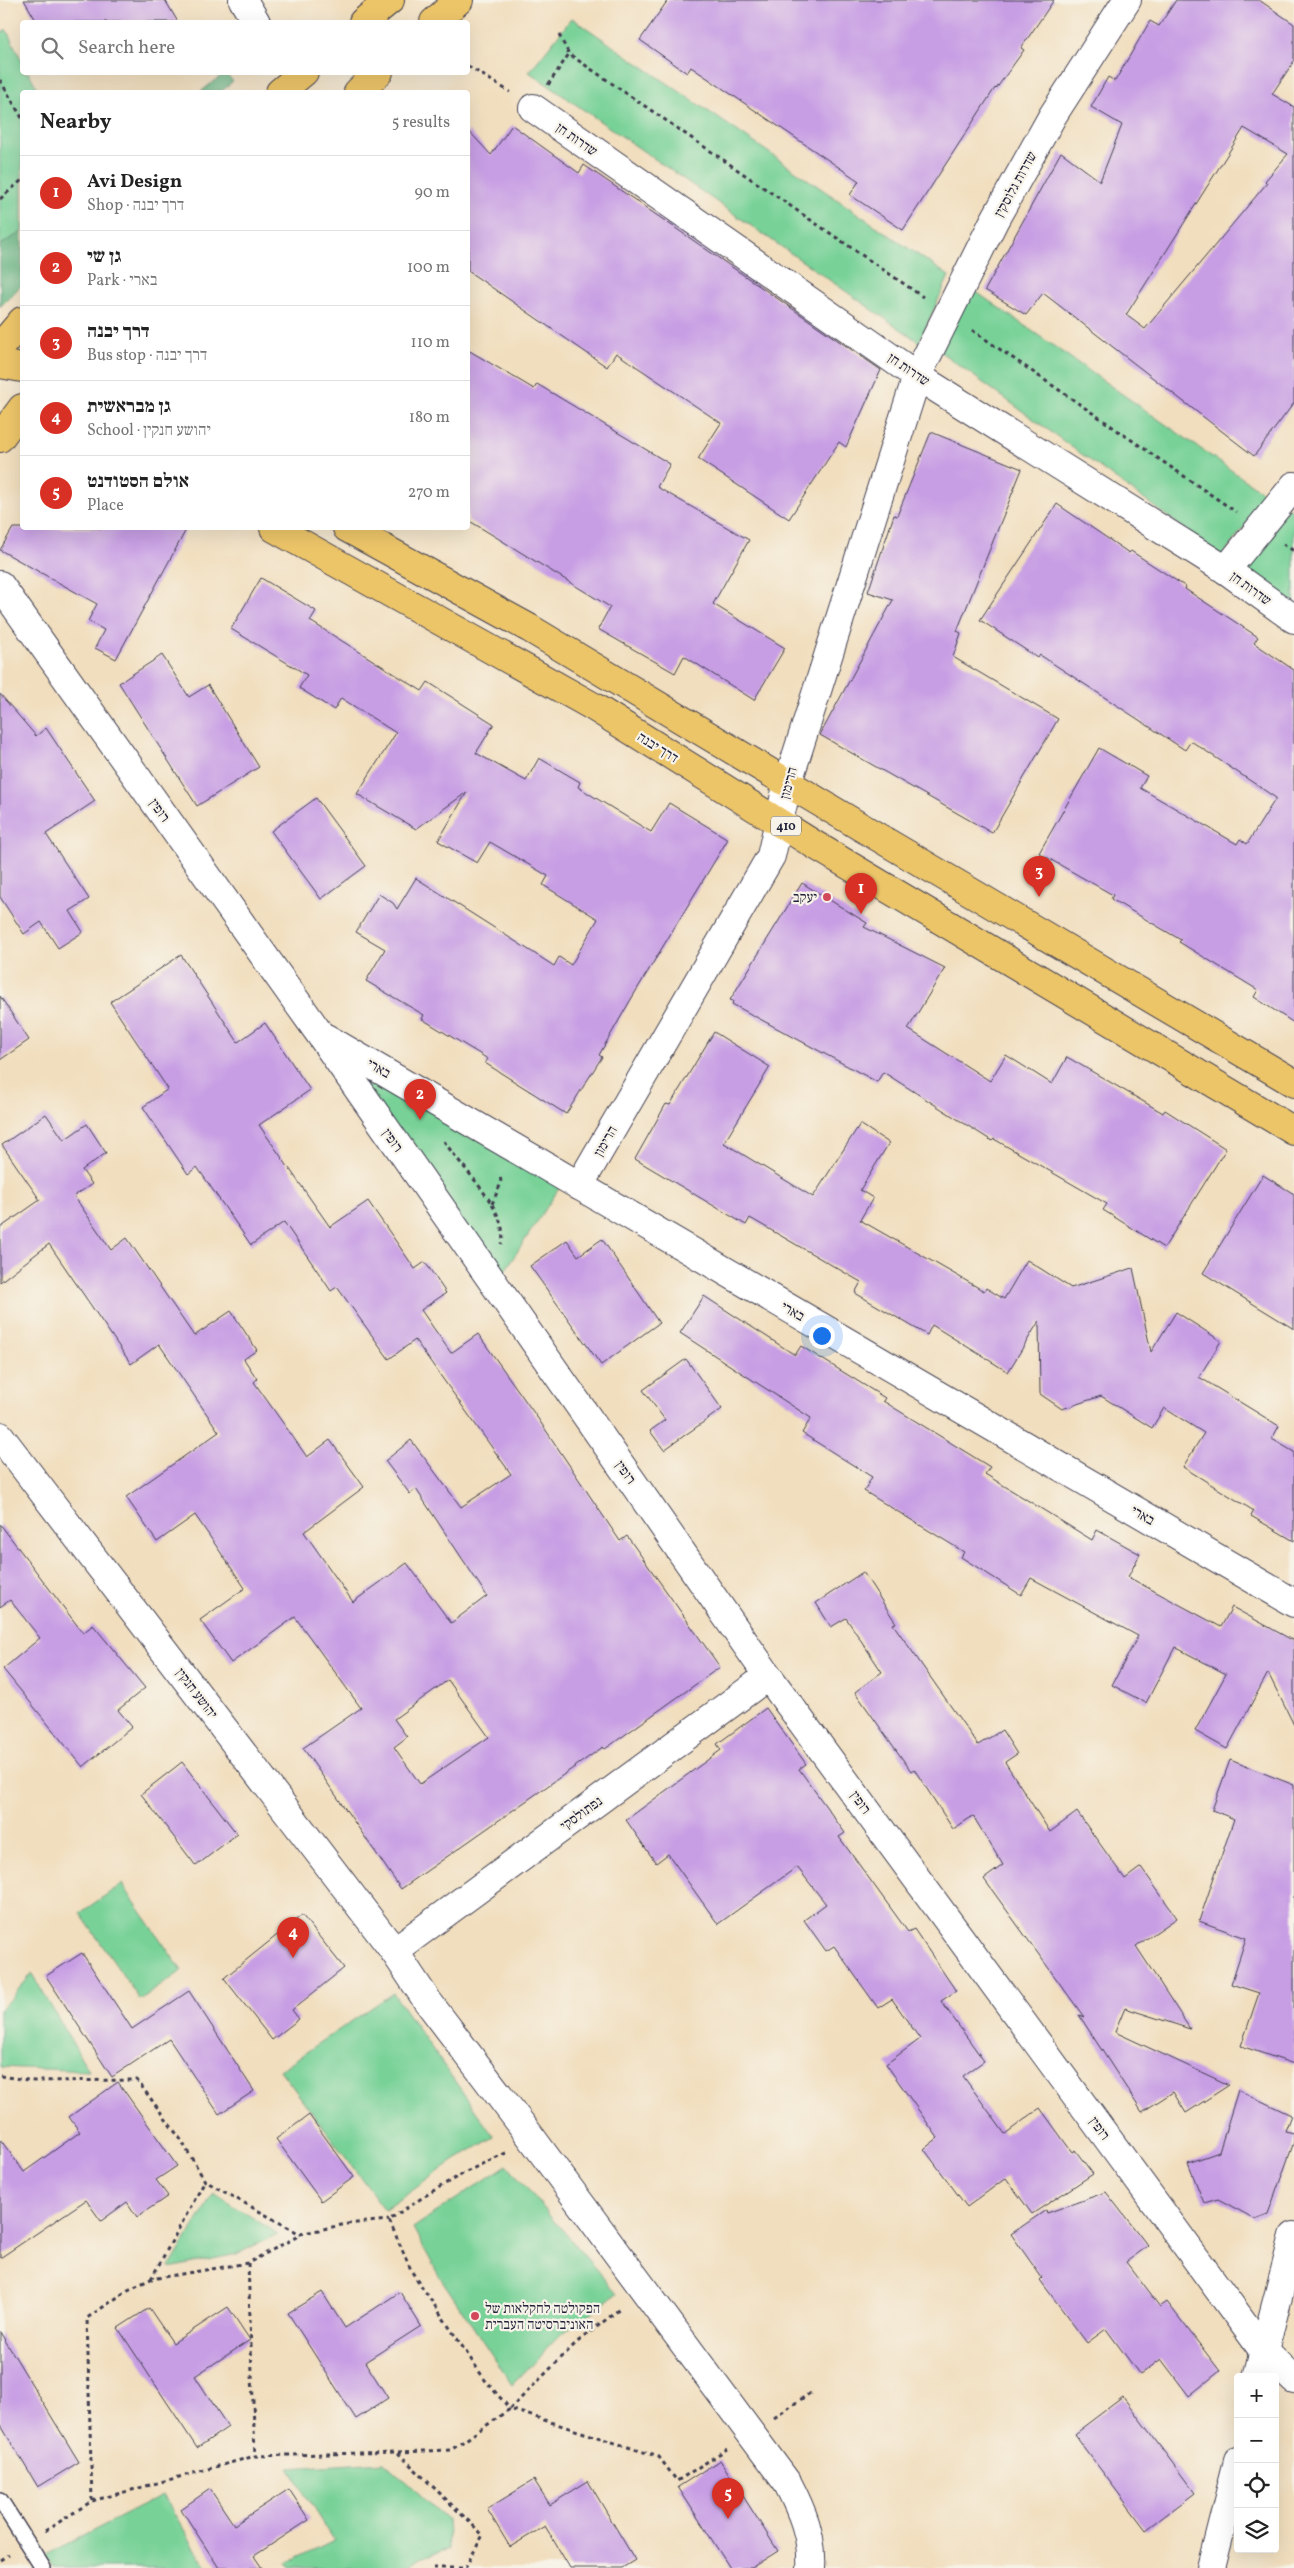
<!DOCTYPE html>
<html lang="en">
<head>
<meta charset="utf-8">
<style>
	body { margin:0; font-family:Vollkorn,"Frank Ruhl Libre",serif; background:#f6f6f6; color:#222 }
	.controls { position:absolute; right:15px; bottom:15px; display:grid; overflow:hidden; border-radius:5px; box-shadow:0 5px 20px #0002 }
	.controls button { width:45px; height:45px; display:grid; place-items:center; padding:0; border:0; border-bottom:1px solid #e0e0e0; background:#fff; color:#222; font:25px sans-serif }
	.you { position:absolute; left:821px; top:1335px; width:18px; height:18px; margin:-12px; border:4px solid #fff; border-radius:50%; background:#1a73e8; box-shadow:0 0 0 8px #1a73e833 }
	.badge { display:grid; place-items:center; width:32px; height:32px; border-radius:50%; background:#d93025; color:#fff; font-size:16px; font-weight:700 }
	.pin { position:absolute; translate:-50% -41px; filter:drop-shadow(0 1px 2px #0008) }
	.pin::after { content:''; position:absolute; top:26px; width:18px; height:15px; background:inherit; clip-path:polygon(0 0,100% 0,50% 100%) }
	.list { margin:0; padding:0; list-style:none }
	h2 { display:flex; justify-content:space-between; align-items:center; height:65px; margin:0; padding:0 20px; font-size:21px }
	h2 small { font-size:16px; font-weight:400; color:#767676 }
	.list li { display:grid; grid-template-columns:32px 1fr auto; gap:15px; align-items:center; box-sizing:border-box; height:75px; padding:0 20px; border-top:1px solid #e0e0e0 }
	.list b { display:block; font-size:19px; white-space:nowrap }
	.list p { margin:0; font-size:16px; white-space:nowrap; color:#767676 }
	.list em { font-size:16px; font-style:normal; color:#767676 }
	.icon { flex:none; width:28px; height:28px; fill:none; stroke:currentColor; stroke-width:2; stroke-linecap:round; stroke-linejoin:round }
	.map { position:relative; flex:none; width:1294px; height:2568px; overflow:hidden }
	.search { position:absolute; background:#fff; box-shadow:0 5px 20px #0002; left:20px; top:20px; width:450px; height:55px; display:flex; align-items:center; gap:12px; box-sizing:border-box; padding:0 18px; border-radius:5px; color:#767676; font-size:19px }
	.panel { position:absolute; background:#fff; box-shadow:0 5px 20px #0002; left:20px; top:90px; width:450px; height:440px; border-radius:5px }
	.map>svg:first-child { display:block }
	.green { fill:#78d298; stroke:#4d7a6a }
	.forest { fill:#62b480; stroke:#426b5e }
	.building { fill:#c79ee4; fill-rule:evenodd }
	.lines { fill:none; stroke-linecap:round; stroke-linejoin:round }
	.service-casing { stroke:#413e4f; stroke-width:18 }
	.minor-casing { stroke:#413e4f; stroke-width:30 }
	.tertiary-casing { stroke:#413e4f; stroke-width:30 }
	.primary-casing { stroke:#413e4f; stroke-width:30 }
	.path { stroke:#413e4f; stroke-width:3; stroke-dasharray:4 4; stroke-linecap:butt }
	.service { stroke:#fff; stroke-width:15 }
	.minor { stroke:#fff; stroke-width:28 }
	.tertiary { stroke:#fff; stroke-width:28 }
	.primary { stroke:#edc569; stroke-width:28 }
	.poi-dot { fill:#d1495b; stroke:#f7f3e8; stroke-width:2 }
	.labels { text-anchor:middle; stroke-width:4.5; stroke-linejoin:round; paint-order:stroke }
	.shield { fill:#f7f3e8; stroke:#62616f; stroke-width:1 }
	.shield-label { font-size:12px; font-weight:bold; fill:#22223b }
	.street-label { font-size:14px; fill:#22223b; stroke:#f7f3e8 }
	.poi-label { font-size:14px; fill:#22223b; stroke:#f7f3e8; text-anchor:end }
</style>
</head>
<body>
<div class="map">
<svg width="1294" height="2568" viewBox="0 0 1294 2568">
	<rect width="100%" height="100%" fill="#f7f3e8"/>
	<filter id="ink" filterUnits="userSpaceOnUse"><feTurbulence type="fractalNoise" baseFrequency=".02" numOctaves="2"/><feDisplacementMap in="SourceGraphic" scale="10" xChannelSelector="R" yChannelSelector="G"/><feConvolveMatrix kernelMatrix="1 2 1 2 8 2 1 2 1" color-interpolation-filters="sRGB"/></filter>
	<filter id="wash" filterUnits="userSpaceOnUse"><feTurbulence type="fractalNoise" baseFrequency=".0096" numOctaves="4" result="noise"/><feDisplacementMap in="SourceGraphic" scale="20" xChannelSelector="R" yChannelSelector="G"/><feGaussianBlur stdDeviation="1.12" result="paint"/><feColorMatrix in="noise" values="0 0 0 0 0 0 0 0 0 0 0 0 0 0 0 0 0 1.4 0 .05"/><feComposite in="paint" operator="in"/></filter>
	<g filter="url(#wash)">
		<rect width="100%" height="100%" fill="#f1debe"/>
		<g class="green">
			<polygon points="572,18 949,276 919,342 529,72"/>
			<polygon points="6,29 22,61 22,72 29,73 39,92 22,92 22,232 0,245 0,35"/>
			<polygon points="972,289 1268,496 1222,556 938,350"/>
			<polygon points="1288,507 1294,511 1294,609 1238,570"/>
			<polygon points="343,1056 562,1184 498,1281"/>
			<polygon points="122,1884 182,1971 140,2000 80,1913"/>
			<polygon points="32,1974 89,2071 0,2067 0,2010"/>
			<polygon points="393,1993 494,2137 455,2160 385,2210 280,2070"/>
			<polygon points="507,2165 617,2294 562,2333 512,2385 438,2274 413,2228"/>
			<polygon points="214,2193 278,2234 237,2254 169,2268"/>
			<polygon points="384,2462 447,2519 449,2549 420,2558 406,2568 290,2568 287,2563 334,2540 289,2468"/>
			<polygon points="163,2495 207,2568 53,2568 44,2556"/>
		</g>
		<g class="forest">
			<polygon points="225,73 233,81 221,92 200,92"/>
			<polygon points="22,232 22,285 0,307 0,245"/>
		</g>
		<g id="blocks">
			<g class="building">
				<polygon points="24,0 165,0 178,22 37,22"/>
				<polygon points="668,0 1054,0 1021,48 1024,50 996,89 995,88 903,230 850,195 859,181 691,67 687,73 640,40"/>
				<path d="M1176 0H1259L1294 24V61L1272 94 1294 107V403L1254 456 1043 293 1026 315 985 290 1061 152 1100 181 1122 125 1091 107 1108 77 1115 81 1150 21 1159 26ZM1244 128 1288 154 1265 181 1267 183 1145 329 1126 315Z"/>
				<polygon points="512,125 579,173 584,165 881,370 846,447 839,442 789,519 698,459 721,423 616,353 607,367 468,271 468,130 491,155"/>
				<polygon points="468,350 534,389 537,384 670,464 657,487 749,540 713,604 785,648 754,700 684,656 675,673 598,629 610,607 468,520"/>
				<polygon points="931,432 1022,469 957,631 961,633 953,657 1058,719 992,833 820,735 893,600 868,592 894,515 897,516"/>
				<polygon points="1057,504 1129,553 1131,551 1186,587 1185,589 1258,637 1254,643 1294,670 1294,1023 1254,997 1258,990 1179,942 1181,940 1111,899 1113,895 1039,853 1099,748 1147,776 1140,788 1237,844 1240,839 1247,844 1276,798 1191,741 1185,750 1040,655 1038,658 980,620"/>
				<polygon points="13,528 187,528 116,659 95,648 104,630 88,621 97,604 0,550"/>
				<polygon points="261,578 316,611 310,621 422,691 428,682 494,724 476,753 526,781 539,758 580,782 578,787 651,832 669,803 728,839 630,1001 599,1055 602,1057 566,1114 485,1063 488,1059 422,1019 424,1015 366,981 385,949 356,932 379,894 393,903 397,909 416,878 554,966 559,957 571,965 598,919 543,885 548,876 490,842 477,863 438,841 467,792 416,829 357,794 396,733 341,698 334,710 299,688 307,675 231,629"/>
				<polygon points="162,655 189,697 208,685 259,767 197,806 119,683"/>
				<polygon points="0,694 36,736 46,728 95,801 46,834 89,899 70,911 83,932 58,948 41,922 24,934 0,897"/>
				<polygon points="316,798 366,866 321,899 271,831"/>
				<polygon points="802,883 867,923 864,927 945,968 908,1029 990,1081 1006,1055 1052,1084 1067,1057 1163,1113 1165,1110 1226,1149 1164,1248 1103,1210 1107,1204 994,1139 992,1141 883,1072 877,1082 732,1004 733,1001 730,1000"/>
				<path d="M181 955 238 1042 265 1023 310 1090 259 1125 330 1227 368 1201 415 1269 425 1262 446 1293 421 1310 451 1353 478 1334 539 1420 620 1541 627 1536 720 1667 605 1749 603 1747 401 1889 303 1748 361 1708 295 1617 231 1663 200 1620 245 1588 195 1515 157 1542 126 1497 219 1432 159 1344 131 1364 49 1244 0 1282V1228L40 1200 2 1145 46 1114 64 1140 87 1124 106 1153 82 1170 92 1184 74 1196 111 1250 127 1238 194 1336 231 1311 257 1350 244 1359 257 1379 254 1382 307 1457 330 1440 364 1487 304 1532 353 1602 407 1563 451 1623 487 1596 416 1489 410 1494 385 1461 411 1440 461 1507 511 1474 415 1340 389 1359 337 1287 331 1291 284 1222 251 1245 197 1167 188 1174 143 1107 168 1089 110 1002ZM448 1680 489 1737 420 1784 394 1747 407 1737 394 1719Z"/>
				<polygon points="0,996 29,1040 0,1060"/>
				<polygon points="714,1032 770,1067 724,1143 813,1197 860,1124 889,1143 860,1190 873,1198 860,1220 984,1291 986,1288 1004,1299 1027,1260 1071,1288 1133,1268 1151,1352 1176,1312 1221,1341 1199,1377 1279,1426 1272,1439 1294,1452 1294,1541 1251,1516 1254,1511 1183,1467 1204,1433 1164,1408 1152,1428 1101,1396 1062,1409 1040,1394 1039,1321 1008,1372 932,1325 927,1335 855,1293 861,1282 750,1218 746,1225 635,1159 666,1104 670,1105"/>
				<polygon points="1263,1175 1294,1194 1294,1329 1203,1273"/>
				<polygon points="602,1239 659,1323 601,1365 530,1266 567,1240 578,1256"/>
				<polygon points="704,1296 795,1355 801,1346 885,1398 883,1401 990,1467 985,1474 1092,1540 1097,1530 1140,1554 1128,1577 1221,1627 1232,1607 1294,1641 1294,1725 1268,1673 1227,1749 1195,1731 1226,1674 1175,1647 1146,1703 1112,1685 1138,1636 1031,1578 1021,1595 961,1557 964,1552 864,1491 872,1477 802,1433 811,1418 680,1333"/>
				<polygon points="686,1359 722,1409 664,1450 650,1431 665,1420 643,1390"/>
				<polygon points="0,1524 83,1633 93,1625 145,1688 118,1710 132,1727 83,1767 3,1669 40,1638 10,1600 0,1607"/>
				<polygon points="863,1572 896,1623 893,1624 978,1745 1002,1730 1017,1754 1005,1762 1050,1832 1077,1812 1125,1879 1141,1867 1177,1918 1136,1946 1190,2029 1125,2008 1115,2032 1229,2085 1186,2113 1173,2092 1142,2112 1079,2015 1084,2017 984,1879 1003,1865 973,1816 953,1829 914,1769 911,1771 855,1692 882,1672 846,1618 831,1627 816,1603"/>
				<polygon points="766,1708 806,1764 799,1769 845,1833 839,1837 908,1932 914,1929 956,1991 941,2001 984,2061 963,2076 1005,2134 1040,2108 1072,2152 1075,2150 1093,2174 1032,2214 1006,2178 967,2207 924,2149 938,2138 886,2064 920,2039 892,1999 878,2008 834,1946 826,1951 804,1920 826,1904 797,1867 718,1924 668,1854 656,1863 626,1820 721,1750 717,1744"/>
				<polygon points="1230,1760 1294,1785 1294,2064 1241,2046 1259,1993 1231,1984 1246,1938 1199,1921 1234,1819 1212,1810"/>
				<polygon points="182,1762 237,1834 196,1866 141,1794"/>
				<polygon points="302,1915 344,1968 292,2010 299,2019 272,2040 224,1978"/>
				<polygon points="82,1953 132,2029 189,1991 254,2091 219,2114 169,2039 112,2077 46,1976"/>
				<polygon points="118,2082 177,2166 156,2180 168,2196 137,2217 127,2202 101,2221 86,2200 0,2258 0,2139 24,2172 80,2132 69,2117"/>
				<polygon points="1238,2090 1291,2115 1285,2131 1294,2133 1294,2142 1268,2214 1255,2219 1218,2199 1204,2203 1188,2163 1219,2152"/>
				<polygon points="309,2115 354,2177 321,2201 276,2139"/>
				<polygon points="1106,2192 1148,2246 1126,2262 1160,2307 1167,2302 1220,2371 1189,2396 1161,2359 1140,2375 1106,2329 1087,2343 1040,2280 1042,2278 1011,2234 1046,2210 1047,2213"/>
				<polygon points="322,2292 345,2328 400,2292 421,2326 365,2362 388,2398 356,2419 288,2313"/>
				<polygon points="228,2307 250,2340 195,2376 228,2427 197,2448 118,2328 149,2308 173,2343"/>
				<polygon points="0,2332 79,2462 38,2487 0,2424"/>
				<polygon points="1123,2397 1195,2493 1146,2530 1074,2434"/>
				<polygon points="720,2460 778,2551 751,2568 730,2568 678,2487"/>
				<polygon points="534,2480 550,2505 588,2481 635,2560 622,2568 570,2568 545,2526 510,2547 487,2509"/>
				<polygon points="210,2489 234,2525 289,2489 309,2520 254,2556 262,2568 219,2568 181,2509"/>
			</g>
		</g>
	</g>
	<g filter="url(#ink)">
		<use href="#blocks" fill-opacity="0" stroke="#413e4f" stroke-width="1"/>
		<g class="lines">
			<defs>
				<polyline id="service" points="0,2500 43,2568"/>
				<g id="minor">
					<polyline points="533,108 917,376 1226,570 1294,619"/>
					<polyline points="1226,570 1294,486"/>
					<polyline points="0,585 319,1033 768,1676 1263,2350 1294,2380"/>
					<polyline points="326,1038 1294,1603"/>
					<polyline points="579,1186 771,856 788,782 917,376 994,221 1053,115 1127,0"/>
					<path d="M0 1436 394 1951 426 1999 534 2141 788 2484C802 2511 813 2537 811 2568"/>
					<polyline points="394,1951 768,1676"/>
					<polyline points="1257,2377 1294,2236"/>
					<polyline points="1211,2568 1238,2461"/>
				</g>
				<polyline id="tertiary" points="243,0 256,22"/>
				<g id="primary">
					<polyline points="363,22 390,0"/>
					<polyline points="434,22 459,0"/>
					<polyline points="280,92 304,72"/>
					<polyline points="358,92 379,72"/>
					<polyline points="0,347 22,321"/>
					<polyline points="0,364 22,368"/>
					<polyline points="0,438 22,408"/>
					<polyline points="274,528 594,707 815,845 1294,1131"/>
					<polyline points="347,528 529,628 861,827 1294,1083"/>
				</g>
			</defs>
			<use href="#service" class="service-casing"/>
			<use href="#minor" class="minor-casing"/>
			<use href="#tertiary" class="tertiary-casing"/>
			<use href="#primary" class="primary-casing"/>
			<g class="path">
				<polyline points="559,35 569,54"/>
				<polyline points="468,66 510,92"/>
				<polyline points="0,80 22,118"/>
				<polyline points="548,85 569,54 923,297"/>
				<polyline points="0,199 22,180"/>
				<polyline points="972,330 1236,512"/>
				<polyline points="1283,544 1294,551"/>
				<path d="M444 1141C459 1165 513 1215 501 1244"/>
				<polyline points="492,1204 501,1183 500,1174"/>
				<polyline points="0,2076 34,2081 137,2080 181,2140 205,2181 300,2234 346,2224 389,2220"/>
				<path d="M506 2153C464 2171 426 2194 389 2220L412 2272 485 2380 510 2409 576 2343 621 2308"/>
				<polyline points="248,2263 255,2456"/>
				<polyline points="151,2279 205,2181"/>
				<polyline points="774,2418 810,2393"/>
				<polyline points="398,2452 451,2450 510,2409 659,2457 677,2481 727,2449"/>
				<polyline points="92,2501 87,2318 128,2290 151,2279 248,2263 300,2235"/>
				<polyline points="45,2531 92,2501 255,2456 397,2452 483,2535 465,2568"/>
				<polyline points="0,2560 8,2555"/>
				<polyline points="433,2568 463,2568"/>
			</g>
			<use href="#service" class="service"/>
			<use href="#minor" class="minor"/>
			<use href="#tertiary" class="tertiary"/>
			<use href="#primary" class="primary"/>
		</g>
	</g>
	<g class="poi-dot">
		<circle cx="827" cy="897" r="5"/>
		<circle cx="475" cy="2316" r="5"/>
	</g>
	<g class="labels">
		<rect class="shield" x="771" y="816.5" width="30" height="19" rx="4"/>
		<g class="shield-label">
			<text x="786" y="830">410</text>
		</g>
		<g class="street-label">
			<text transform="translate(577 139) rotate(35)" y="5">שדרות חן</text>
			<text transform="translate(1015 184) rotate(-61)" y="5">שדרות גלוסקין</text>
			<text transform="translate(909 369) rotate(34)" y="5">שדרות חן</text>
			<text transform="translate(1251 588) rotate(36)" y="5">שדרות חן</text>
			<text transform="translate(658 747) rotate(32)" y="5">דרך יבנה</text>
			<text transform="translate(788 783) rotate(-75)" y="5">הרימון</text>
			<text transform="translate(160 810) rotate(55)" y="5">רופין</text>
			<text transform="translate(379 1068) rotate(30)" y="5">בארי</text>
			<text transform="translate(393 1140) rotate(55)" y="5">רופין</text>
			<text transform="translate(605 1141) rotate(-60)" y="5">הרימון</text>
			<text transform="translate(793 1311) rotate(30)" y="5">בארי</text>
			<text transform="translate(626 1472) rotate(55)" y="5">רופין</text>
			<text transform="translate(1143 1515) rotate(30)" y="5">בארי</text>
			<text transform="translate(197 1693) rotate(53)" y="5">יהושע חנקין</text>
			<text transform="translate(861 1802) rotate(54)" y="5">רופין</text>
			<text transform="translate(581 1813) rotate(-36)" y="5">נפתולסקי</text>
			<text transform="translate(1100 2128) rotate(54)" y="5">רופין</text>
		</g>
		<g class="poi-label">
			<text x="817" y="902">יעקב</text>
			<text x="485" y="2313" text-anchor="start">הפקולטה לחקלאות של<tspan x="485" dy="16">האוניברסיטה העברית</tspan></text>
		</g>
	</g>
</svg>
<div class="controls">
<button>+</button>
<button>−</button>
<button><svg class="icon" aria-label="locate" viewBox="0 0 24 24"><circle cx="12" cy="12" r="6"/><path d="M12 2v4M12 18v4M2 12h4M18 12h4"/></svg></button>
<button><svg class="icon" aria-label="layers" viewBox="0 0 24 24"><path d="M12 4l9 5-9 5-9-5zM3 14l9 5 9-5"/></svg></button>
</div>
<div class="you"></div>
<div class="pin badge" style="left:861px;top:914px">1</div>
<div class="pin badge" style="left:420px;top:1120px">2</div>
<div class="pin badge" style="left:1039px;top:897px">3</div>
<div class="pin badge" style="left:293px;top:1958px">4</div>
<div class="pin badge" style="left:728px;top:2519px">5</div>
<div class="search"><svg class="icon" aria-label="search" viewBox="0 0 24 24"><circle cx="10" cy="10" r="6"/><path d="M15 15l6 6"/></svg>Search here</div>
<section class="panel">
<h2>Nearby<small>5 results</small></h2>
<ul class="list">
<li><span class="badge">1</span><div><b>Avi Design</b><p>Shop · דרך יבנה</p></div><em>90 m</em></li>
<li><span class="badge">2</span><div><b>גן שי</b><p>Park · בארי</p></div><em>100 m</em></li>
<li><span class="badge">3</span><div><b>דרך יבנה</b><p>Bus stop · דרך יבנה</p></div><em>110 m</em></li>
<li><span class="badge">4</span><div><b>גן מבראשית</b><p>School · יהושע חנקין</p></div><em>180 m</em></li>
<li><span class="badge">5</span><div><b>אולם הסטודנט</b><p>Place</p></div><em>270 m</em></li>
</ul>
</section>
</div>
</body>
</html>
